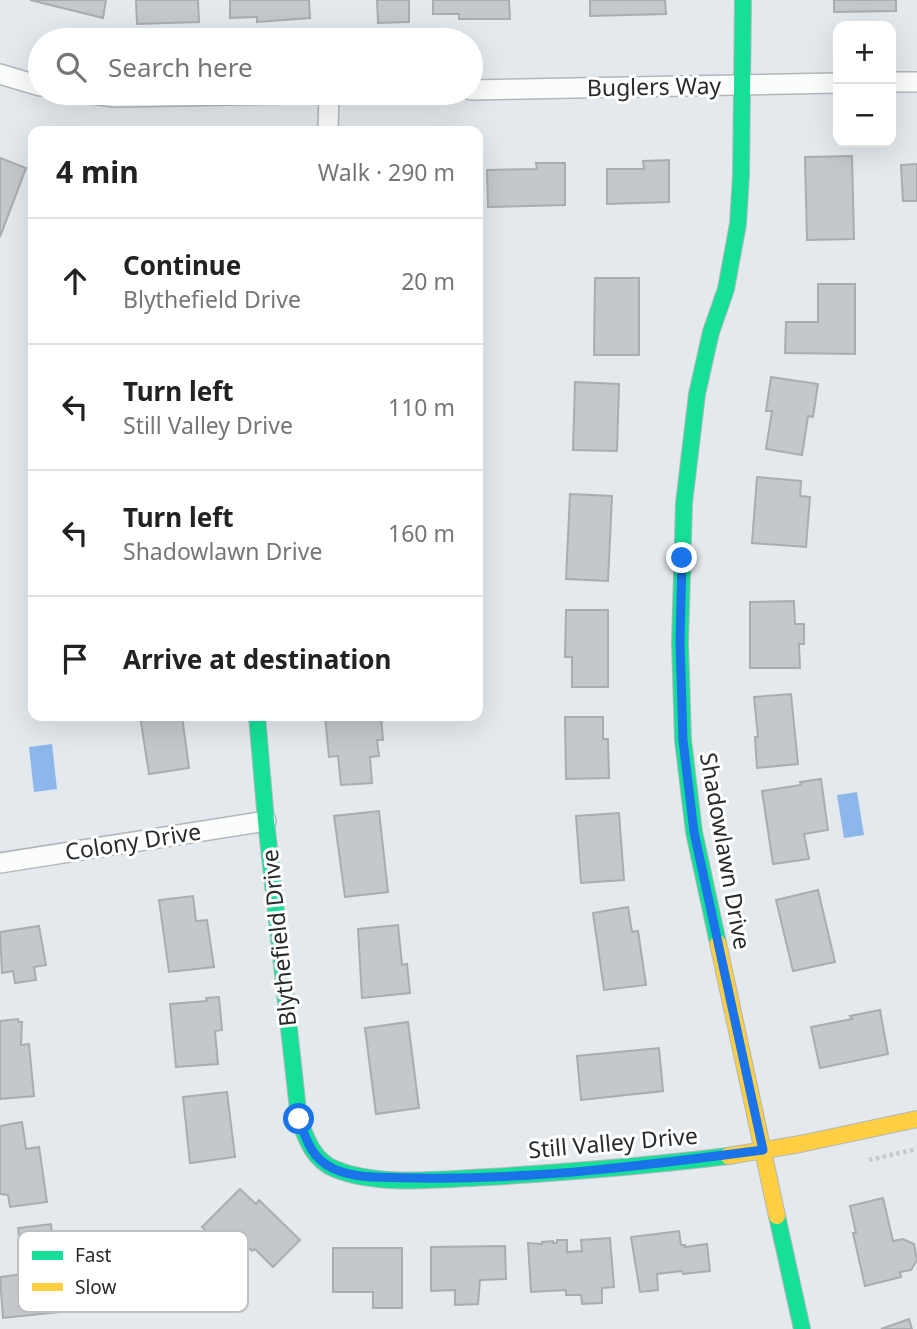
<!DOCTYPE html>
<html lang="en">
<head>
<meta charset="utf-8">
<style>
	body { margin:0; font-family:"Noto Sans",sans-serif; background:#f6f6f6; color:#222 }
	.controls { position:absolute; right:21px; top:21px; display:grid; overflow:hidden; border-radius:14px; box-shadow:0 7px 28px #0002 }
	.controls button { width:63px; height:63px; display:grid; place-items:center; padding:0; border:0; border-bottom:2px solid #e0e0e0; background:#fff; color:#222; font:35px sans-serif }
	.stop { position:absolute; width:21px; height:21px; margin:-16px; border:5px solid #1a73e8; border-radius:50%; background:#fff }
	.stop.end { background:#1a73e8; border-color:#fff; box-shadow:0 2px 7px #0008 }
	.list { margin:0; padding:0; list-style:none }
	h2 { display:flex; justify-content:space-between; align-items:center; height:91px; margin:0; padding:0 28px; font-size:30px }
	h2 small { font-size:23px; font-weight:400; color:#767676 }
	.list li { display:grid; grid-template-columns:46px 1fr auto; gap:21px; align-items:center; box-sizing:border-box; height:126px; padding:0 28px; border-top:2px solid #e0e0e0 }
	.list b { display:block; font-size:26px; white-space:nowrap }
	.list p { margin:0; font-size:23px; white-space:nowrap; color:#767676 }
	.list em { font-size:23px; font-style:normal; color:#767676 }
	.icon { flex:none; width:38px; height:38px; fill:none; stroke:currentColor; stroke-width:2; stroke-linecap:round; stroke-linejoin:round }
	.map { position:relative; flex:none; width:917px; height:1329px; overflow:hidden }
	.search { position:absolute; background:#fff; box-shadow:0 7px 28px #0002; left:28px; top:28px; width:455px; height:77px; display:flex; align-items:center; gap:18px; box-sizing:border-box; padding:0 24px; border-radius:38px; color:#767676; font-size:26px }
	.panel { position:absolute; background:#fff; box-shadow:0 7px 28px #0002; left:28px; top:126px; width:455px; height:595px; border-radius:14px }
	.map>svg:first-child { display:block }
	.water { fill:#8db7ea }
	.building { fill:#c4c7cb; stroke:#a9acb0; stroke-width:2 }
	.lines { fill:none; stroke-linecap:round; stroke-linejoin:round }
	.street-casing { stroke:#b3b6ba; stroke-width:22 }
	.fast-casing { stroke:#b3b6ba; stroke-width:18 }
	.slow-casing { stroke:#b3b6ba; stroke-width:18 }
	.path { stroke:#c7c9c9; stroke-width:4.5; stroke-dasharray:3.5 3.5; stroke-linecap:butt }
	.street { stroke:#fbfcfc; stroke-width:19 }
	.fast { stroke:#16e098; stroke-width:16 }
	.slow { stroke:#ffcf43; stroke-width:16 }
	.route { stroke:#1a73e8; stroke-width:9 }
	.labels { text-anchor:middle; stroke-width:6; stroke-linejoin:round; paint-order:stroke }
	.street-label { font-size:23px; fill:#282b2e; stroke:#fff }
	.key { fill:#fff; stroke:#bebfc0; stroke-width:2 }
	.key-label { font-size:19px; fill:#282b2e }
</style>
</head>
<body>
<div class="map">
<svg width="917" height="1329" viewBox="0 0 917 1329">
	<rect width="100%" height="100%" fill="#e4e9ee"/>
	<g class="water">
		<polygon points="52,744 57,789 34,792 29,747"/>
		<polygon points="857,792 864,835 844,838 837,795"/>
	</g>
	<g class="building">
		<polygon points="30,0 106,0 103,18"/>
		<polygon points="136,0 198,0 199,22 137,24"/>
		<polygon points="230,0 309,0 310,18 257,22 257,17 230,18"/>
		<polygon points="377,0 409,0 409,22 378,23"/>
		<polygon points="433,0 509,0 510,19 459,19 459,14 433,14"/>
		<polygon points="590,0 665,0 666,14 590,16"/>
		<polygon points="834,0 896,0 896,11 834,12"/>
		<polygon points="852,156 854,239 807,240 805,157"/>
		<polygon points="0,158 26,168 0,237"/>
		<polygon points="669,160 669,202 607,204 607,169 644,169 643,161"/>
		<polygon points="536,163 565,163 565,205 488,207 487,170 537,169"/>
		<polygon points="917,164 917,201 903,201 901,165"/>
		<polygon points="595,278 639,278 639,355 594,355"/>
		<polygon points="818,284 855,284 855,354 785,353 786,322 818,322"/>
		<polygon points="771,377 818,384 813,417 808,416 802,455 766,449 772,411 766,411"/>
		<polygon points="575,382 619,384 617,451 573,450"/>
		<polygon points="757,477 801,481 800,496 810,497 806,547 752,543"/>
		<polygon points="570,494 612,496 608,581 566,579"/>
		<polygon points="794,601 795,624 804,624 804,644 799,644 800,668 750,668 750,602"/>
		<polygon points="566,610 608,610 608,687 572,687 572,657 565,657"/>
		<polygon points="791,694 798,764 757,768 755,737 758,737 754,697"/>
		<polygon points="140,716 182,716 189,768 149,774"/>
		<polygon points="325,716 381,716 383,740 377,740 379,756 370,757 372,783 341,785 338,756 329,757"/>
		<polygon points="565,717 603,717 603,739 608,739 609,778 566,779"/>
		<polygon points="821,779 828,830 804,834 809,859 773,864 762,791 801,785 800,782"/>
		<polygon points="379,811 388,892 345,897 334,816"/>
		<polygon points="619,813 624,880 581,883 576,816"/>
		<polygon points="818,890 835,962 793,971 776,900"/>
		<polygon points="193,896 196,921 207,920 214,967 169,972 159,900"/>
		<polygon points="628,907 632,932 638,931 646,985 604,990 593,913"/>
		<polygon points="398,925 402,965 407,964 410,993 362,998 358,929"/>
		<polygon points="39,926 46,965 34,967 36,980 15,983 13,971 2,973 0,932"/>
		<polygon points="219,997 222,1030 215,1031 218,1064 176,1067 170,1004 207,1001 206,998"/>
		<polygon points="880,1010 888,1054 820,1068 811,1027 852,1019 850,1016"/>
		<polygon points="18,1019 19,1022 22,1022 21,1045 29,1044 34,1096 0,1099 0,1021"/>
		<polygon points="408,1022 419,1108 376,1114 365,1028"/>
		<polygon points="659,1048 663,1091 581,1100 577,1056"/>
		<polygon points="227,1092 235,1157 190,1163 183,1097"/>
		<polygon points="22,1122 26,1149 39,1147 47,1202 10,1207 8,1195 0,1194 0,1126"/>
		<polygon points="240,1189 256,1204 259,1200 300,1240 273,1267 255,1249 252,1251 241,1240 228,1253 202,1227"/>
		<polygon points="883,1198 893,1241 903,1239 914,1244 917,1260 911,1270 900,1272 901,1277 865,1286 853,1233 856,1233 850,1206"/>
		<polygon points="51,1224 59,1312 3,1318 0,1277 23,1274 18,1228"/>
		<polygon points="679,1231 681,1245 685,1245 685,1247 707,1244 710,1271 683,1274 682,1271 657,1274 658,1290 640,1292 631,1237"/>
		<polygon points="610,1238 614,1287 602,1288 602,1303 582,1304 581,1295 566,1295 566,1290 531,1292 528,1243 542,1244 542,1242 553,1241 553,1243 557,1243 557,1240 567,1240 567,1252 582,1251 581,1240"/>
		<polygon points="505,1246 506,1279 480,1280 478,1304 455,1305 455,1290 431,1291 431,1247"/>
		<polygon points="333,1248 402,1248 402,1308 373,1308 373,1292 333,1292"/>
		<polygon points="909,1319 912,1329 881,1329"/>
	</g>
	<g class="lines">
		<defs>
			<g id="street">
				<polyline points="0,74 40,86"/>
				<polyline points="891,82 917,82"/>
				<polyline points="471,90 838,83"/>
				<polyline points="83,93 115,97 343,93"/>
				<polyline points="328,131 329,93"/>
				<polyline points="0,863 266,821"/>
			</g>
			<g id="fast">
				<path d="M257 716 266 821 299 1119C306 1139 314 1161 335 1169 378 1187 442 1179 489 1177 569 1172 648 1166 728 1156"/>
				<polyline points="718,943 694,832 683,740 680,643 684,503 697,394 711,332 726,289 738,224 741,175 743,0"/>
				<polyline points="777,1216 802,1329"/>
			</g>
			<g id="slow">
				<polyline points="718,943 777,1216"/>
				<polyline points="728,1156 800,1144 917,1119"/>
			</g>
		</defs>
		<use href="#street" class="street-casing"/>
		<use href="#fast" class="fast-casing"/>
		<use href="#slow" class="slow-casing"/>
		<polyline class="path" points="869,1160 917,1149"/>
		<use href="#street" class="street"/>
		<use href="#fast" class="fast"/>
		<use href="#slow" class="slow"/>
	</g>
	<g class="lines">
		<path class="route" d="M299 1119C306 1140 312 1159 334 1169 359 1180 391 1177 418 1178 533 1180 649 1165 763 1150L694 832 683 740 680 643 682 558"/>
	</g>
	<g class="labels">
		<g class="street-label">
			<text transform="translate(654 87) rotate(-1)" y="8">Buglers Way</text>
			<text transform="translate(133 842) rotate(-9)" y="8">Colony Drive</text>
			<text transform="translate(725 851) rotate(80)" y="8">Shadowlawn Drive</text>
			<text transform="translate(279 938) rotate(-96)" y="8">Blythefield Drive</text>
			<text transform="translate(613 1143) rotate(-5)" y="8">Still Valley Drive</text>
		</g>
	</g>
	<rect x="18" y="1231" width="230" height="81" rx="10" class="key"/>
	<rect x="32" y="1251" width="31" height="9" fill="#16e098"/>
	<rect x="32" y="1283" width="31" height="8" fill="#ffcf43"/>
	<g class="key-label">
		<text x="75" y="1262">Fast</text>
		<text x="75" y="1294">Slow</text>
	</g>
</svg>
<div class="controls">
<button>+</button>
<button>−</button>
</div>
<div class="stop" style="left:299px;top:1119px"></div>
<div class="stop end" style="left:682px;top:558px"></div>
<div class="search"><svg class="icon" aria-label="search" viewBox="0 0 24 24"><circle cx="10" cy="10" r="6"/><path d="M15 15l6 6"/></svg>Search here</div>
<section class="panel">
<h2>4 min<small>Walk · 290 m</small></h2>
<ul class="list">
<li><svg class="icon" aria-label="ahead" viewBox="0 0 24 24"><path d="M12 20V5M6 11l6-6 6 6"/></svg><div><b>Continue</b><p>Blythefield Drive</p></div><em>20 m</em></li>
<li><svg class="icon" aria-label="left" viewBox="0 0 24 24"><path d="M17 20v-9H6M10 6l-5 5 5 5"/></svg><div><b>Turn left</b><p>Still Valley Drive</p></div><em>110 m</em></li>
<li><svg class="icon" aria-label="left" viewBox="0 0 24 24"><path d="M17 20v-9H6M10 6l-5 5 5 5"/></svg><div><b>Turn left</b><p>Shadowlawn Drive</p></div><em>160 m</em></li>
<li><svg class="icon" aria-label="arrive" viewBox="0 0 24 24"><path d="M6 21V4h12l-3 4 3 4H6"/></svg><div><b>Arrive at destination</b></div></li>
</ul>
</section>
</div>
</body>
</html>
